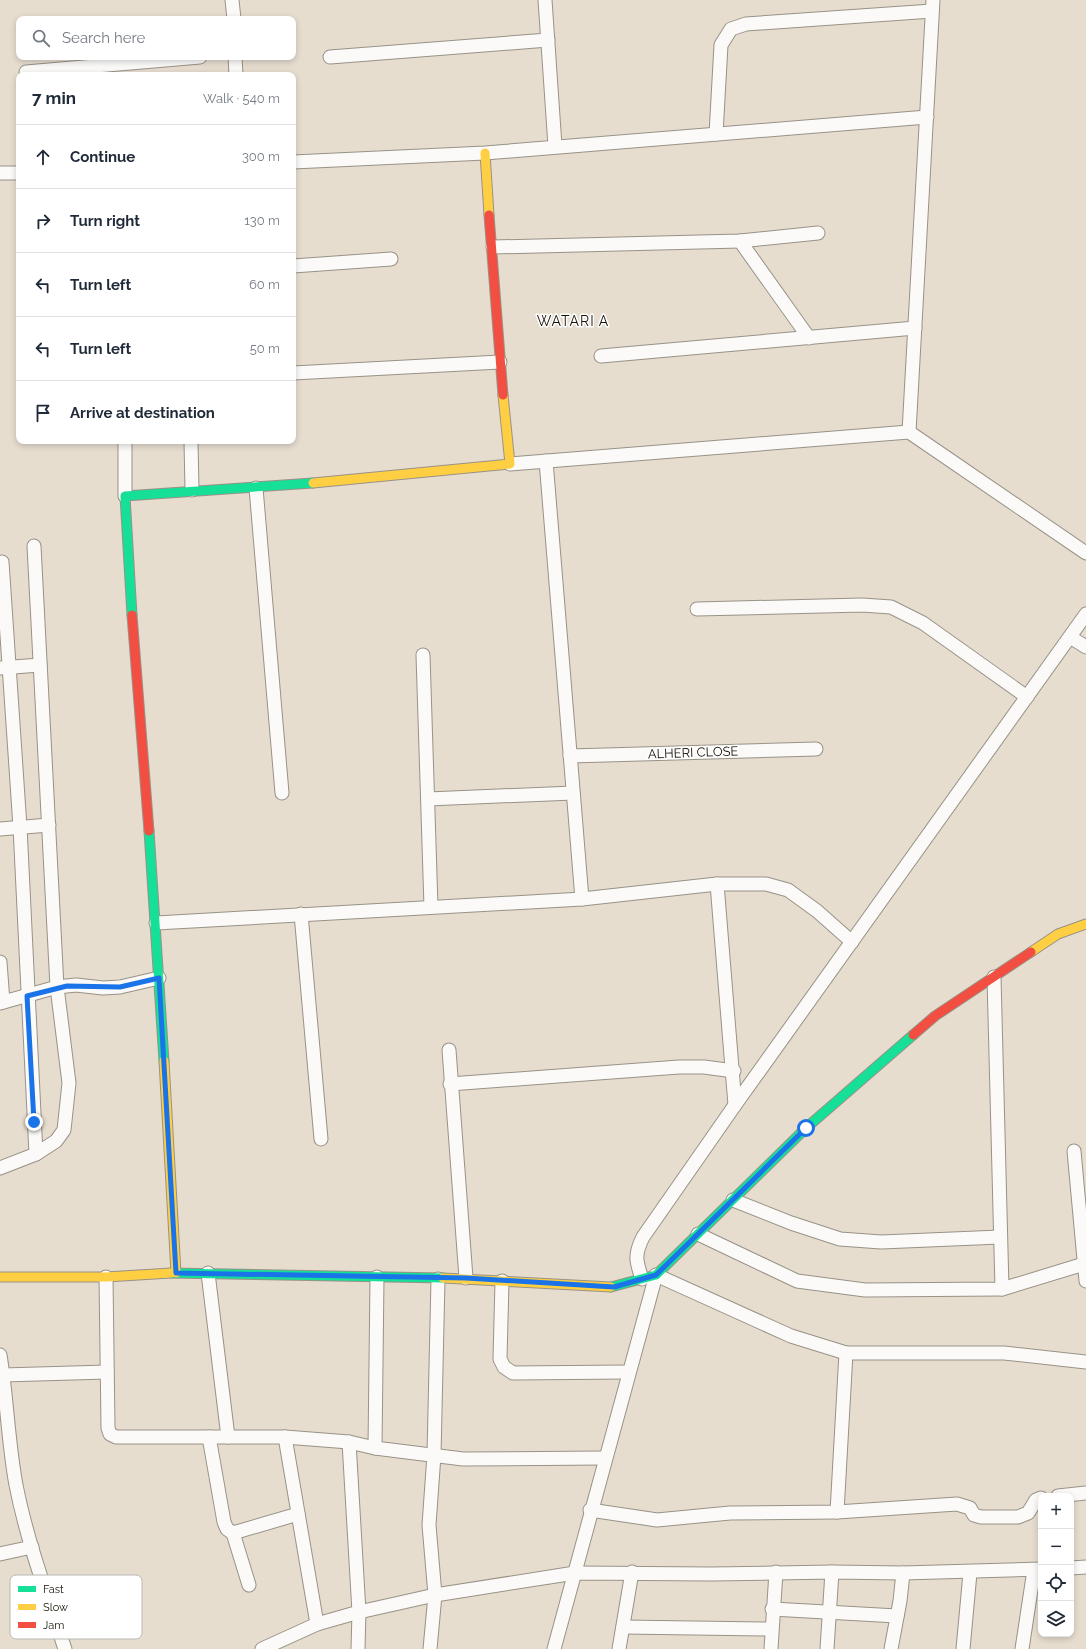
<!DOCTYPE html>
<html lang="en">
<head>
<meta charset="utf-8">
<style>
	body { margin:0; font-family:Raleway,sans-serif; background:#f6f6f7; color:#1f2937 }
	.controls { position:absolute; right:12px; bottom:12px; display:grid; overflow:hidden; border-radius:8px; box-shadow:0 2px 6px #0003 }
	.controls button { width:36px; height:36px; display:grid; place-items:center; padding:0; border:0; border-bottom:1px solid #e0e1e3; background:#fff; color:#1f2937; font:20px sans-serif }
	.stop { position:absolute; width:12px; height:12px; margin:-9px; border:3px solid #1a73e8; border-radius:50%; background:#fff }
	.stop.end { background:#1a73e8; border-color:#fff; box-shadow:0 1px 4px #0008 }
	.list { margin:0; padding:0; list-style:none }
	h2 { display:flex; justify-content:space-between; align-items:center; height:52px; margin:0; padding:0 16px; font-size:17px }
	h2 small { font-size:13px; font-weight:400; color:#747a83 }
	.list li { display:grid; grid-template-columns:26px 1fr auto; gap:12px; align-items:center; box-sizing:border-box; height:64px; padding:0 16px; border-top:1px solid #e0e1e3 }
	.list b { display:block; font-size:15px; white-space:nowrap }
	.list em { font-size:13px; font-style:normal; color:#747a83 }
	.icon { flex:none; width:22px; height:22px; fill:none; stroke:currentColor; stroke-width:2; stroke-linecap:round; stroke-linejoin:round }
	.map { position:relative; flex:none; width:1086px; height:1649px; overflow:hidden }
	.search { position:absolute; background:#fff; box-shadow:0 2px 6px #0003; left:16px; top:16px; width:280px; height:44px; display:flex; align-items:center; gap:10px; box-sizing:border-box; padding:0 14px; border-radius:8px; color:#747a83; font-size:15px }
	.panel { position:absolute; background:#fff; box-shadow:0 2px 6px #0003; left:16px; top:72px; width:280px; height:372px; border-radius:8px }
	.map>svg:first-child { display:block }
	.lines { fill:none; stroke-linecap:round; stroke-linejoin:round }
	.street-casing { stroke:#989287; stroke-width:15 }
	.fast-casing { stroke:#989287; stroke-width:11 }
	.slow-casing { stroke:#989287; stroke-width:11 }
	.jam-casing { stroke:#989287; stroke-width:11 }
	.street { stroke:#fbfaf8; stroke-width:13 }
	.fast { stroke:#16e098; stroke-width:9 }
	.slow { stroke:#ffcf43; stroke-width:9 }
	.jam { stroke:#f24e42; stroke-width:9 }
	.route { stroke:#1a73e8; stroke-width:5 }
	.labels { text-anchor:middle; stroke-width:3; stroke-linejoin:round; paint-order:stroke }
	.street-label { font-size:13px; fill:#171209; stroke:#fff }
	.neighbourhood-label { font-size:14px; letter-spacing:1px; fill:#171209; stroke:#fff }
	.key { fill:#fff; stroke:#b9b8b5; stroke-width:1 }
	.key-label { font-size:11px; fill:#171209 }
</style>
</head>
<body>
<div class="map">
<svg width="1086" height="1649" viewBox="0 0 1086 1649">
	<rect width="100%" height="100%" fill="#e6ddcf"/>
	<g class="lines">
		<defs>
			<g id="street">
				<polyline points="232,0 234,19"/>
				<polyline points="545,0 555,146"/>
				<polyline points="235,57 236,75"/>
				<polyline points="330,57 548,40"/>
				<polyline points="26,72 200,57"/>
				<polyline points="716,134 721,45 731,29 746,24 932,11"/>
				<polyline points="293,162 485,153 927,117"/>
				<polyline points="0,173 19,173"/>
				<polyline points="740,241 809,338"/>
				<polyline points="493,247 740,241 818,233"/>
				<polyline points="293,266 391,259"/>
				<polyline points="601,356 915,328"/>
				<polyline points="293,373 500,362"/>
				<polyline points="909,432 933,0"/>
				<polyline points="191,441 192,490"/>
				<polyline points="546,461 582,899"/>
				<polyline points="510,464 909,432 1086,553"/>
				<polyline points="256,488 282,793"/>
				<polyline points="125,496 125,441"/>
				<polyline points="2,562 20,827 36,1154"/>
				<polyline points="697,609 862,605 891,607 923,623 1027,697"/>
				<polyline points="1070,637 1086,647"/>
				<polyline points="423,655 431,907"/>
				<polyline points="0,668 40,665"/>
				<polyline points="570,756 816,749"/>
				<polyline points="428,799 573,793"/>
				<polyline points="0,829 49,825"/>
				<polyline points="717,884 735,1105"/>
				<polyline points="301,914 321,1139"/>
				<polyline points="156,923 582,899 717,884 766,884 788,890 817,911 852,942"/>
				<polyline points="0,962 3,1002"/>
				<polyline points="994,977 1002,1289"/>
				<polyline points="0,1003 57,987 76,985 103,988 120,987 159,978"/>
				<polyline points="449,1050 466,1278"/>
				<polyline points="450,1084 679,1067 704,1067 734,1071"/>
				<polyline points="1074,1151 1086,1281"/>
				<polyline points="0,1168 36,1154 56,1141 64,1130 69,1083 57,987 34,546"/>
				<polyline points="733,1200 791,1223 840,1239 881,1242 1000,1237"/>
				<polyline points="698,1234 797,1281 865,1290 1002,1289 1084,1264"/>
				<polyline points="208,1273 228,1437"/>
				<polyline points="106,1277 108,1428 110,1434 116,1437 285,1437 349,1442 375,1448 463,1459 605,1458"/>
				<path d="M642 1279C636 1261 634 1255 643 1237L735 1105 1086 614"/>
				<polyline points="502,1281 500,1359 504,1367 513,1373 628,1372"/>
				<path d="M0 1355C7 1398 8 1442 16 1485 27 1541 47 1595 65 1649"/>
				<polyline points="3,1375 107,1372"/>
				<polyline points="209,1437 224,1522 227,1529 233,1533 298,1514"/>
				<polyline points="285,1437 317,1624"/>
				<polyline points="349,1442 359,1612 358,1649"/>
				<polyline points="375,1448 377,1277"/>
				<polyline points="1058,1496 1086,1493"/>
				<polyline points="590,1510 657,1520 730,1513 837,1512 957,1504 970,1508 974,1515 981,1517 1018,1517 1028,1513 1036,1500 1041,1498"/>
				<polyline points="837,1512 846,1353"/>
				<polyline points="233,1533 249,1585"/>
				<polyline points="0,1554 32,1547"/>
				<polyline points="1071,1568 1086,1567"/>
				<polyline points="772,1609 897,1616"/>
				<polyline points="623,1627 771,1629"/>
				<polyline points="262,1649 317,1624 359,1612 435,1595 575,1573 712,1574 832,1572 903,1573 1041,1569"/>
				<polyline points="430,1649 435,1595 429,1525 434,1455 438,1279"/>
				<polyline points="554,1649 656,1275 791,1336 846,1353 1004,1353 1086,1362"/>
				<polyline points="619,1649 632,1572"/>
				<polyline points="771,1649 776,1572"/>
				<polyline points="827,1649 832,1572"/>
				<polyline points="891,1649 900,1601 903,1573"/>
				<polyline points="963,1649 970,1573"/>
				<polyline points="1022,1649 1034,1570"/>
			</g>
			<g id="fast">
				<polyline points="132,615 125,496 313,483"/>
				<polyline points="149,831 164,1061"/>
				<polyline points="171,1273 443,1278"/>
				<polyline points="611,1287 656,1275 806,1128 913,1035"/>
			</g>
			<g id="slow">
				<polyline points="485,153 489,215"/>
				<polyline points="313,483 510,464 503,395"/>
				<polyline points="1031,952 1058,934 1086,924"/>
				<polyline points="164,1061 176,1273"/>
				<polyline points="0,1277 106,1277 171,1273"/>
				<polyline points="443,1278 611,1287"/>
			</g>
			<g id="jam">
				<polyline points="489,215 503,395"/>
				<polyline points="132,615 149,831"/>
				<polyline points="913,1035 935,1016 1031,952"/>
			</g>
		</defs>
		<use href="#street" class="street-casing"/>
		<use href="#fast" class="fast-casing"/>
		<use href="#slow" class="slow-casing"/>
		<use href="#jam" class="jam-casing"/>
		<use href="#street" class="street"/>
		<use href="#fast" class="fast"/>
		<use href="#slow" class="slow"/>
		<use href="#jam" class="jam"/>
	</g>
	<g class="lines">
		<polyline class="route" points="34,1122 27,996 67,986 120,987 159,978 176,1273 466,1278 614,1287 656,1275 806,1128"/>
	</g>
	<g class="labels">
		<g class="street-label">
			<text transform="translate(693 752) rotate(-2)" y="5">ALHERI CLOSE</text>
		</g>
		<g class="neighbourhood-label">
			<text x="573" y="326">WATARI A</text>
		</g>
	</g>
	<rect x="10" y="1575" width="132" height="64" rx="6" class="key"/>
	<rect x="18" y="1586" width="18" height="6" fill="#16e098"/>
	<rect x="18" y="1604" width="18" height="6" fill="#ffcf43"/>
	<rect x="18" y="1622" width="18" height="6" fill="#f24e42"/>
	<g class="key-label">
		<text x="43" y="1593">Fast</text>
		<text x="43" y="1611">Slow</text>
		<text x="43" y="1629">Jam</text>
	</g>
</svg>
<div class="controls">
<button>+</button>
<button>−</button>
<button><svg class="icon" aria-label="locate" viewBox="0 0 24 24"><circle cx="12" cy="12" r="6"/><path d="M12 2v4M12 18v4M2 12h4M18 12h4"/></svg></button>
<button><svg class="icon" aria-label="layers" viewBox="0 0 24 24"><path d="M12 4l9 5-9 5-9-5zM3 14l9 5 9-5"/></svg></button>
</div>
<div class="stop" style="left:806px;top:1128px"></div>
<div class="stop end" style="left:34px;top:1122px"></div>
<div class="search"><svg class="icon" aria-label="search" viewBox="0 0 24 24"><circle cx="10" cy="10" r="6"/><path d="M15 15l6 6"/></svg>Search here</div>
<section class="panel">
<h2>7 min<small>Walk · 540 m</small></h2>
<ul class="list">
<li><svg class="icon" aria-label="ahead" viewBox="0 0 24 24"><path d="M12 20V5M6 11l6-6 6 6"/></svg><div><b>Continue</b></div><em>300 m</em></li>
<li><svg class="icon" aria-label="right" viewBox="0 0 24 24"><path d="M7 20v-9h11M14 6l5 5-5 5"/></svg><div><b>Turn right</b></div><em>130 m</em></li>
<li><svg class="icon" aria-label="left" viewBox="0 0 24 24"><path d="M17 20v-9H6M10 6l-5 5 5 5"/></svg><div><b>Turn left</b></div><em>60 m</em></li>
<li><svg class="icon" aria-label="left" viewBox="0 0 24 24"><path d="M17 20v-9H6M10 6l-5 5 5 5"/></svg><div><b>Turn left</b></div><em>50 m</em></li>
<li><svg class="icon" aria-label="arrive" viewBox="0 0 24 24"><path d="M6 21V4h12l-3 4 3 4H6"/></svg><div><b>Arrive at destination</b></div></li>
</ul>
</section>
</div>
</body>
</html>
